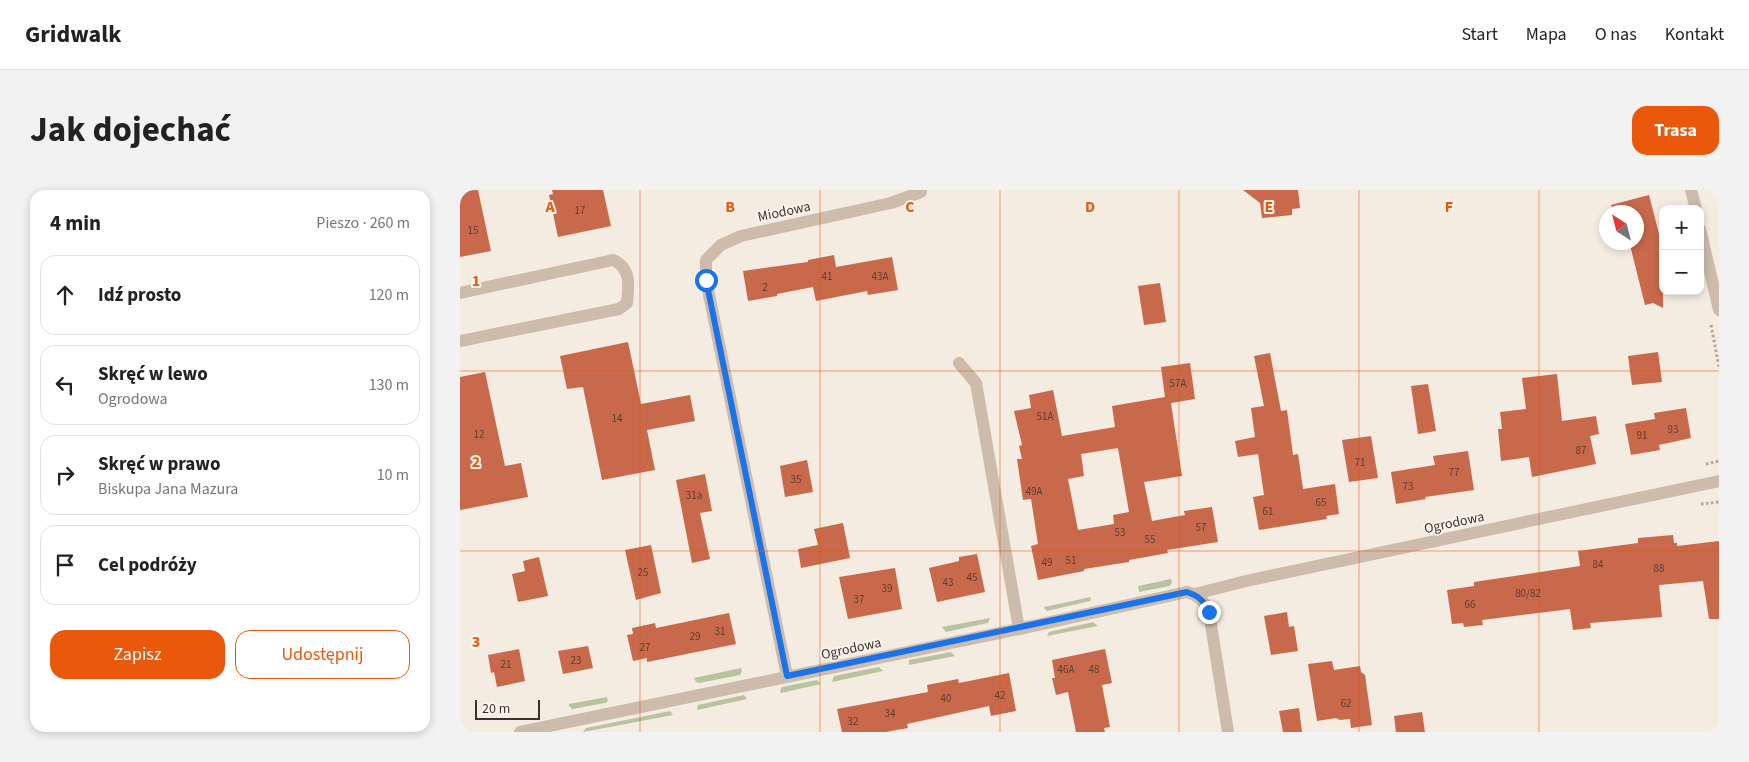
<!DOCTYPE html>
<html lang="pl">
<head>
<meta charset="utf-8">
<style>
	body { margin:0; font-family:"Source Sans 3",sans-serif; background:#f2f2f2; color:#222 }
	.controls { position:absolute; right:15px; top:15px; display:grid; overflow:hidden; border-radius:10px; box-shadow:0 2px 8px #0003 }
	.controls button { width:45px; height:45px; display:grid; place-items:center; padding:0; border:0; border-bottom:1px solid #e0e0e0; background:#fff; color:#222; font:25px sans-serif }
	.compass { position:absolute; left:1139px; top:15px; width:45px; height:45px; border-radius:50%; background:#fff; box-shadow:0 2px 8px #0003; rotate:324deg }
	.scale { position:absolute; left:15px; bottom:12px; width:65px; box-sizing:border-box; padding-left:5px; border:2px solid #3b302b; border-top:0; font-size:14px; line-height:18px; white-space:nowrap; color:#3b302b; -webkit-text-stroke:4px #fbf5ee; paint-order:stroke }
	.stop { position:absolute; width:15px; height:15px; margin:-11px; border:4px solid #1a73e8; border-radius:50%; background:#fff }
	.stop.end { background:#1a73e8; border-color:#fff; box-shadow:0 1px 5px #0008 }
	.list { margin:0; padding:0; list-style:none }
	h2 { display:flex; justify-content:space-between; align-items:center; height:65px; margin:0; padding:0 20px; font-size:21px }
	h2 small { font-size:16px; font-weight:400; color:#767676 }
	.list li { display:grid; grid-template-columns:32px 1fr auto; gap:15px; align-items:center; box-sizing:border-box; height:80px; margin:0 10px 10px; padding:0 10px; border:1px solid #e0e0e0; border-radius:15px }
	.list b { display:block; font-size:19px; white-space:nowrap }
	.list p { margin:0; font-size:16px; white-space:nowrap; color:#767676 }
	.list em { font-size:16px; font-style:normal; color:#767676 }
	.actions { display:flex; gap:10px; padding:15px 20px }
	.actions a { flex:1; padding:11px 0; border:1px solid #ea580c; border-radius:15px; text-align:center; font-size:18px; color:#ea580c }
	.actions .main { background:#ea580c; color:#fff }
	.icon { flex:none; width:28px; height:28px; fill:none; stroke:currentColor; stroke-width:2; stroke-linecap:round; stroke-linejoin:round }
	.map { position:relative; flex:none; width:1259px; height:542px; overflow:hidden; border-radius:15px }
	header { display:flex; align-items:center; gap:30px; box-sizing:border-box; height:70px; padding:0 25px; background:#fff; border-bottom:1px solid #e0e0e0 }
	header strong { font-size:24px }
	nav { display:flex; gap:28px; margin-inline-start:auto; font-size:18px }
	.intro { display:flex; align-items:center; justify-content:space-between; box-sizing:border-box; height:120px; padding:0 30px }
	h1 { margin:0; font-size:35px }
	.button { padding:12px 22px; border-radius:15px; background:#ea580c; color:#fff; font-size:18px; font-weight:700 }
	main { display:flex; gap:30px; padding:0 30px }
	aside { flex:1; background:#fff; border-radius:15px; box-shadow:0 2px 8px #0003 }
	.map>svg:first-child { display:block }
	.green { fill:#b8c4a0 }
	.building { fill:#c8694b; fill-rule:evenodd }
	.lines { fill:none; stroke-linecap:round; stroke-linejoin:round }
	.path { stroke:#b9a596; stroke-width:3; stroke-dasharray:2.5 2.5; stroke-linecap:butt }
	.service { stroke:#cdbbac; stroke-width:12 }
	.minor { stroke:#cdbbac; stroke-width:12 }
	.tertiary { stroke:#cdbbac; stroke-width:12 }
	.route { stroke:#1a73e8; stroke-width:6 }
	.grid { fill:none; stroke:#e8590c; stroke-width:1; stroke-opacity:0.55 }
	.labels { text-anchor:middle; stroke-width:4; stroke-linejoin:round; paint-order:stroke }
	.number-label { font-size:11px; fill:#5e3e33 }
	.street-label { font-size:14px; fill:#3b302b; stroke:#fbf5ee }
	.grid-label { font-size:16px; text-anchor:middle; font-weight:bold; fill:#e8590c; stroke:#fbf5ee; stroke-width:4; stroke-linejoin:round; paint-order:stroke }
</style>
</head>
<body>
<header>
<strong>Gridwalk</strong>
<nav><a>Start</a><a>Mapa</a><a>O nas</a><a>Kontakt</a></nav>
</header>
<div class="intro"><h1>Jak dojechać</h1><a class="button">Trasa</a></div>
<main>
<aside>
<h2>4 min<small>Pieszo · 260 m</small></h2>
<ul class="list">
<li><svg class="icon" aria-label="ahead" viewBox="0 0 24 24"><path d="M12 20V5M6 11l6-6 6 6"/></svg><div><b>Idź prosto</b></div><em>120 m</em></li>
<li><svg class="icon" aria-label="left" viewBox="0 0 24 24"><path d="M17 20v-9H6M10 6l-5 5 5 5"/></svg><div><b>Skręć w lewo</b><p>Ogrodowa</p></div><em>130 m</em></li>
<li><svg class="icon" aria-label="right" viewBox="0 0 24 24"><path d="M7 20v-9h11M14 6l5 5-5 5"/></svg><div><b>Skręć w prawo</b><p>Biskupa Jana Mazura</p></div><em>10 m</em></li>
<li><svg class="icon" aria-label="arrive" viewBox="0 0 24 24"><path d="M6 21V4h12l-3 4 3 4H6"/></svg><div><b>Cel podróży</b></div></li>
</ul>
<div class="actions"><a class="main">Zapisz</a><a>Udostępnij</a></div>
</aside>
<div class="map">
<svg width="1259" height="542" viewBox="0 0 1259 542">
	<rect width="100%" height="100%" fill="#f4ebe1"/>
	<g class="green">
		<polygon points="711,389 712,392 710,396 679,402 678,396"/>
		<polygon points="631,407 630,411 587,421 584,418 584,417"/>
		<polygon points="530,428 528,433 486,442 482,437"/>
		<polygon points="633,432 638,436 587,446 589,442"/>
		<polygon points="411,452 410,458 374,465 372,463 372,460"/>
		<polygon points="491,462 495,466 449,475 449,470"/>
		<polygon points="419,477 423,481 372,492 374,486"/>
		<polygon points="281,478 282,481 280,485 239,493 236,492 234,488"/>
		<polygon points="357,490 361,494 321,503 320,501 322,497"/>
		<polygon points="284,505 287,509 237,520 238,515"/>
		<polygon points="147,507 148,511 145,513 112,519 109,516 109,514"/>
		<polygon points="210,521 213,525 123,542 126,538"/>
	</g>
	<g class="building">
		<polygon points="0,0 18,0 31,61 0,67"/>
		<polygon points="92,0 143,0 151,36 98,47 89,5 93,4"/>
		<polygon points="783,0 838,0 840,18 832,19 832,25 802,28 800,13"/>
		<polygon points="1189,5 1201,52 1203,52 1203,118 1193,113 1185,115 1170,55 1165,55 1163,52 1176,52 1176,22 1153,22 1151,15"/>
		<polygon points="374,65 376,77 432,67 438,100 408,105 407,101 356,111 353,97 317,104 317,106 288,111 283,81 348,72 348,70"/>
		<polygon points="700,93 706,132 684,135 678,96"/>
		<polygon points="168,152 181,214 230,205 235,231 187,240 195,280 142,290 123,197 107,199 100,166"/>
		<polygon points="1198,162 1202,192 1172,195 1168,166"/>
		<polygon points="810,163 821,221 827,220 833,265 838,264 843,299 875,294 879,324 866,326 867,329 799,340 793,307 804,305 798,264 778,267 775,251 795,247 791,218 804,216 794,166"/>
		<path d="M730 173 735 209 711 213 722 286 684 292 692 331 725 325 724 321 752 317 758 352 707 360 708 363 669 370V372L624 379V381L578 390 571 356 578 354 571 309 563 310 557 269H562L559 256 562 255 554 221 571 218 569 205 593 200 602 246 655 237 652 216 705 207 701 177ZM658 258 669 322 653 325 654 334 618 340 608 289 624 286 621 264Z"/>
		<polygon points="25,182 45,276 61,273 68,307 0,320 0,187"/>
		<polygon points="1097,184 1102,231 1136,226 1139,244 1130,246 1136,274 1072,287 1069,267 1041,271 1038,239 1042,239 1040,222 1066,219 1062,188"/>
		<polygon points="968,194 976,241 958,244 951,196"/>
		<polygon points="1226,218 1231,248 1199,255 1200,260 1171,265 1165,234 1195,229 1194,223"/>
		<polygon points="911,246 918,288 889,292 882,250"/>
		<polygon points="1008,261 1014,300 965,307 966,309 936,314 931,282 975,275 973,266"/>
		<polygon points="347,270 353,302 325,307 320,276"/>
		<polygon points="245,284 252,321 240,323 250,369 232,373 216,290"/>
		<polygon points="383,333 390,368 341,378 338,359 358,355 354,339"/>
		<polygon points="1213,345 1214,353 1217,353 1217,356 1259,351 1259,429 1249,429 1243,391 1199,395 1202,427 1130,433 1131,438 1113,440 1110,419 1022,430 1023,435 1004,437 1003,433 992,434 987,400 1014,396 1014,392 1120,376 1118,361 1178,353 1178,348"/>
		<polygon points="191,355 201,403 176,410 165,360"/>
		<polygon points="517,364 525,402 477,412 469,378 499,371 499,367"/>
		<polygon points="79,367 88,406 58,412 52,384 65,381 63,371"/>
		<polygon points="435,378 442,419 388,429 379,387"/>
		<polygon points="827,422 829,437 834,436 838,461 811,465 804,426"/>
		<polygon points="269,423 276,454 187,472 187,468 173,471 167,445 173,444 172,438 195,433 196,438"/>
		<polygon points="128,456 133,478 103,484 98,461"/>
		<polygon points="59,459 65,491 37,497 34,482 31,483 28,465"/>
		<polygon points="645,459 652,493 642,495 650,537 644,538 645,542 616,542 608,502 596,505 592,488 595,488 592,470"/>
		<polygon points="872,471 874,480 900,476 901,482 905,485 912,535 891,538 890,529 880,530 876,528 857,531 848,474"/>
		<polygon points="549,483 556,521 531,526 529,516 447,534 448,538 426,542 382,542 377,519 468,502 467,495 498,489 499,493"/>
		<polygon points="839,518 842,542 823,542 819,521"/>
		<polygon points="962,522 965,542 936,542 934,526"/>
	</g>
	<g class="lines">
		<g class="path">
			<polyline points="1251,135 1259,177"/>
			<polyline points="1246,274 1259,271"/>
			<polyline points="1241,314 1259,312"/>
		</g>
		<g class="service">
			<path d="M0 103 153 70C171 78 169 95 167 113L159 119 0 151"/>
			<polyline points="499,173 516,193 559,439"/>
			<polyline points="327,486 246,90 246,70 261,55 281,46 431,13 461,2"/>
		</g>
		<g class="minor">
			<polyline points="1231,0 1236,19"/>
			<polyline points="1240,39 1259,120"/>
			<polyline points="735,404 786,391 1259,291"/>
		</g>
		<path class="tertiary" d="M60 542 559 439 727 402C739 406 744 411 749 422L768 542"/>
	</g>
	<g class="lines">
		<path class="route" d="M246 90 327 486 727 402C739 406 744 411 749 422"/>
	</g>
	<path class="grid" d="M180 0V542M360 0V542M540 0V542M719 0V542M899 0V542M1079 0V542M0 181H1259M0 361H1259"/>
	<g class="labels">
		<g class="number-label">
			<text x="120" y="24">17</text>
			<text x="13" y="44">15</text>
			<text x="367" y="90">41</text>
			<text x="420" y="90">43A</text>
			<text x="305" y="101">2</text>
			<text x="718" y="197">57A</text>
			<text x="585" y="230">51A</text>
			<text x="157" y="232">14</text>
			<text x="1213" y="243">93</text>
			<text x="19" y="248">12</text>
			<text x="1182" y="249">91</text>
			<text x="1121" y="264">87</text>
			<text x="900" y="276">71</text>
			<text x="994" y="286">77</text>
			<text x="336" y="293">35</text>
			<text x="948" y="300">73</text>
			<text x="574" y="305">49A</text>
			<text x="234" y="309">31a</text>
			<text x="861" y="316">65</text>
			<text x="808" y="325">61</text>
			<text x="741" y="341">57</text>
			<text x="660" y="346">53</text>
			<text x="690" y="353">55</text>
			<text x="611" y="374">51</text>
			<text x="587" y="376">49</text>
			<text x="1138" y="378">84</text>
			<text x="1199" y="382">88</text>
			<text x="183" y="386">25</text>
			<text x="512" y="391">45</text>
			<text x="488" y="396">43</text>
			<text x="427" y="402">39</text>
			<text x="1068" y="407">80/82</text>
			<text x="399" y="413">37</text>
			<text x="1010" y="418">66</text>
			<text x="260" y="445">31</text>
			<text x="235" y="450">29</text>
			<text x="185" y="461">27</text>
			<text x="116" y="474">23</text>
			<text x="46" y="478">21</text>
			<text x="606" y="483">46A</text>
			<text x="634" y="483">48</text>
			<text x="540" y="509">42</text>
			<text x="486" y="512">40</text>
			<text x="886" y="517">62</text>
			<text x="430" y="527">34</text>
			<text x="393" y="535">32</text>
		</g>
		<g class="street-label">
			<text transform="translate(324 21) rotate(-12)" y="5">Miodowa</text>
			<text transform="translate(994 332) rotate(-12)" y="5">Ogrodowa</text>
			<text transform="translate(391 458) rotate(-12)" y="5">Ogrodowa</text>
		</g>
	</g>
	<g class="grid-label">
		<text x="90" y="22">A</text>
		<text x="270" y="22">B</text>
		<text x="450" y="22">C</text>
		<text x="630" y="22">D</text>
		<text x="809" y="22">E</text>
		<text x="989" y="22">F</text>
		<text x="16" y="96">1</text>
		<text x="16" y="277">2</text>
		<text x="16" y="457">3</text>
	</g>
</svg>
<div class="controls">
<button>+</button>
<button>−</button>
</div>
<svg class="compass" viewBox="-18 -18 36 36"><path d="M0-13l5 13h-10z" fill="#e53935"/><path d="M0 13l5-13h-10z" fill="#767676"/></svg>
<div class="scale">20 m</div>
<div class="stop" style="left:246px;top:90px"></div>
<div class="stop end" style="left:749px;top:422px"></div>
</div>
</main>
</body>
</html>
